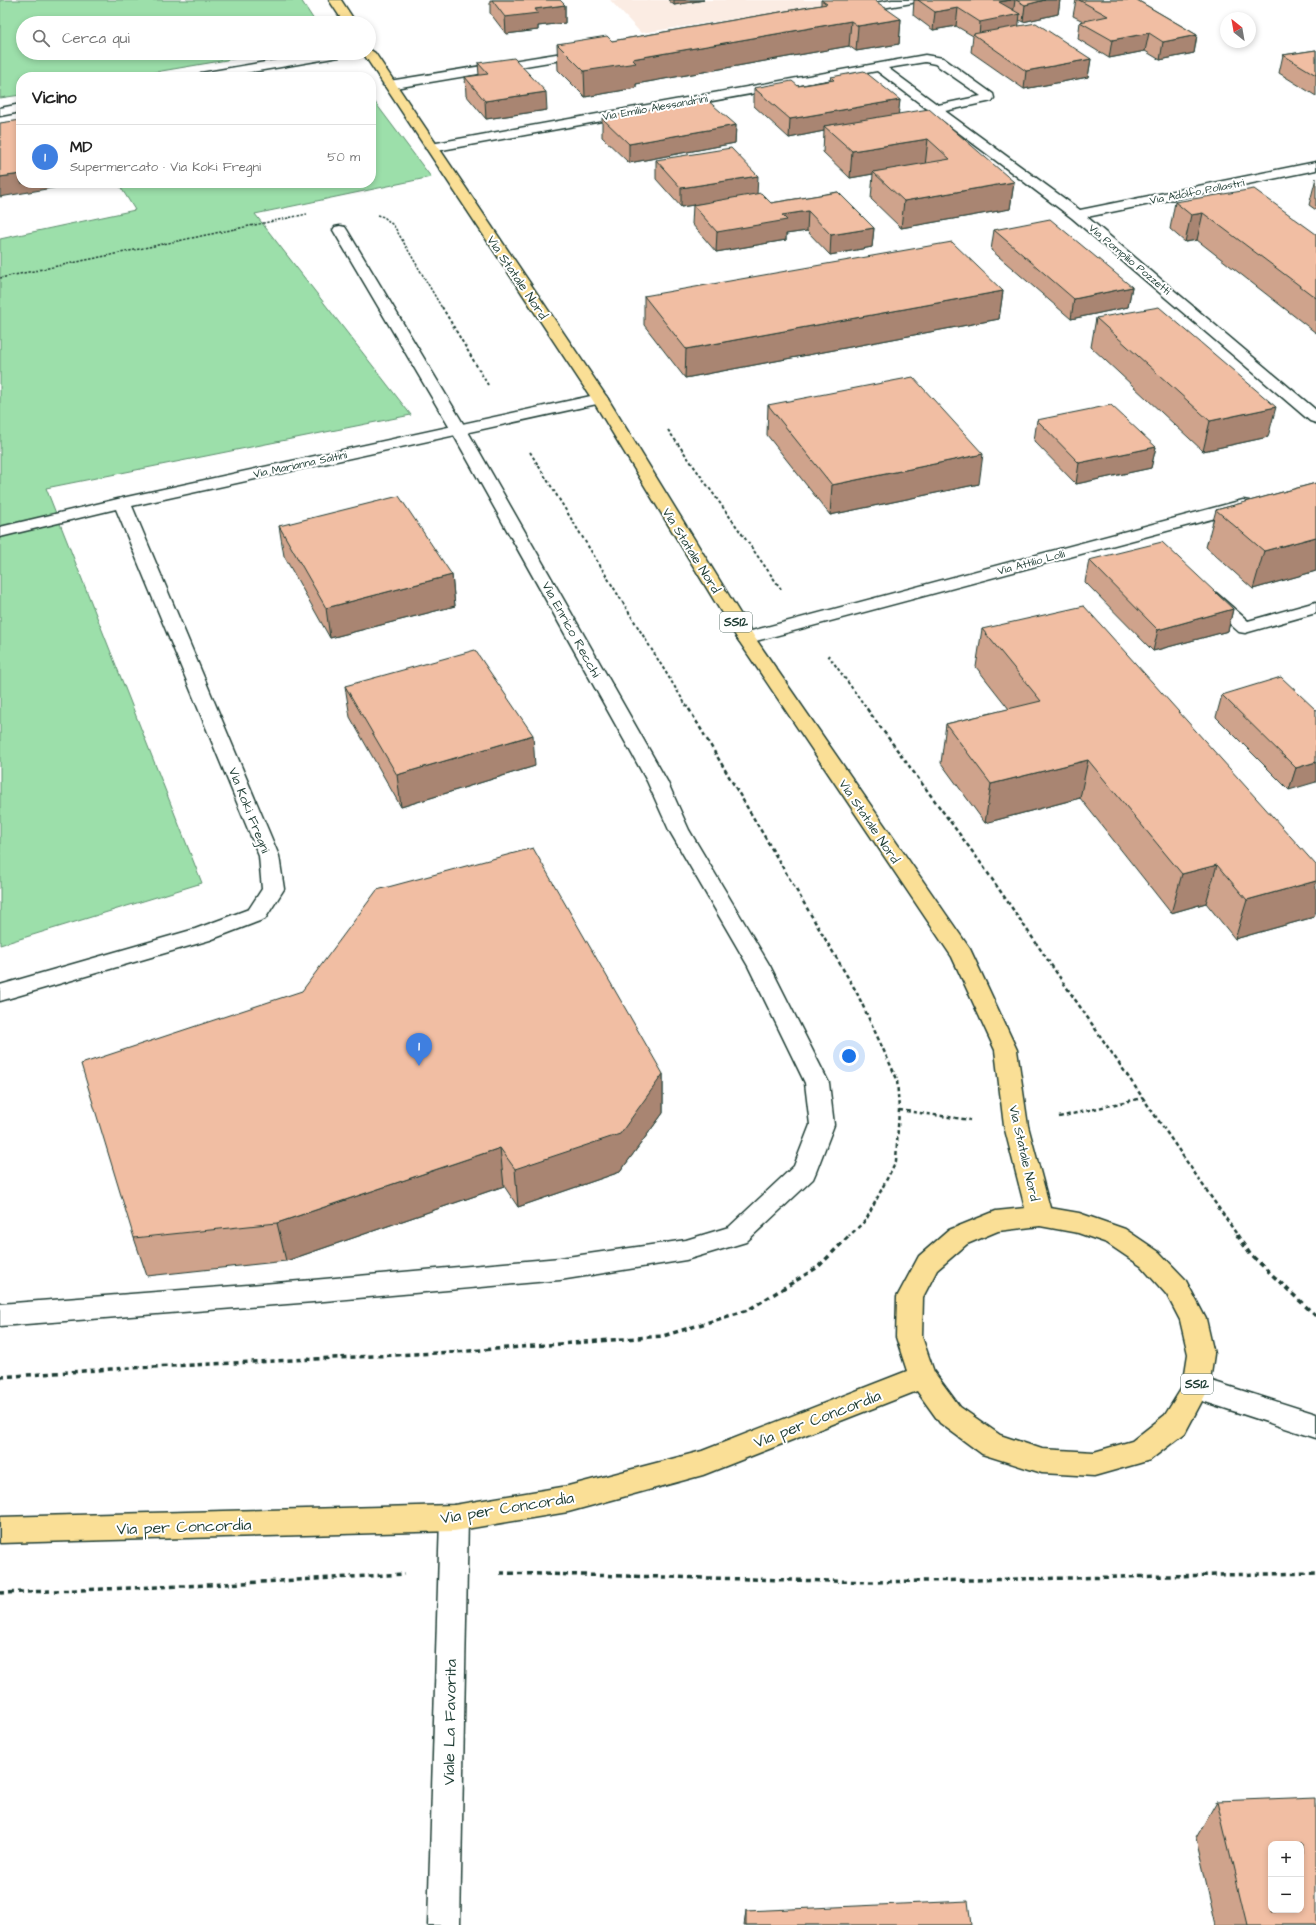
<!DOCTYPE html>
<html lang="it">
<head>
<meta charset="utf-8">
<style>
	body { margin:0; font-family:"Architects Daughter",sans-serif; background:#f2f2f2; color:#222 }
	.controls { position:absolute; right:12px; bottom:12px; display:grid; overflow:hidden; border-radius:8px; box-shadow:0 2px 6px #0003 }
	.controls button { width:36px; height:36px; display:grid; place-items:center; padding:0; border:0; border-bottom:1px solid #e0e0e0; background:#fff; color:#222; font:20px sans-serif }
	.compass { position:absolute; left:1220px; top:12px; width:36px; height:36px; border-radius:50%; background:#fff; box-shadow:0 2px 6px #0003; rotate:329deg }
	.you { position:absolute; left:849px; top:1056px; width:14px; height:14px; margin:-10px; border:3px solid #fff; border-radius:50%; background:#1a73e8; box-shadow:0 0 0 6px #1a73e833 }
	.badge { display:grid; place-items:center; width:26px; height:26px; border-radius:50%; background:#1f6fb2; color:#fff; font-size:13px; font-weight:700 }
	.pin { position:absolute; translate:-50% -33px; filter:drop-shadow(0 1px 2px #0008) }
	.pin::after { content:''; position:absolute; top:21px; width:14px; height:12px; background:inherit; clip-path:polygon(0 0,100% 0,50% 100%) }
	.list { margin:0; padding:0; list-style:none }
	h2 { display:flex; justify-content:space-between; align-items:center; height:52px; margin:0; padding:0 16px; font-size:17px }
	h2 small { font-size:13px; font-weight:400; color:#767676 }
	.list li { display:grid; grid-template-columns:26px 1fr auto; gap:12px; align-items:center; box-sizing:border-box; height:64px; padding:0 16px; border-top:1px solid #e0e0e0 }
	.list b { display:block; font-size:15px; white-space:nowrap }
	.list p { margin:0; font-size:13px; white-space:nowrap; color:#767676 }
	.list em { font-size:13px; font-style:normal; color:#767676 }
	.icon { flex:none; width:22px; height:22px; fill:none; stroke:currentColor; stroke-width:2; stroke-linecap:round; stroke-linejoin:round }
	.map { position:relative; flex:none; width:1316px; height:1925px; overflow:hidden }
	.search { position:absolute; background:#fff; box-shadow:0 2px 6px #0003; left:16px; top:16px; width:360px; height:44px; display:flex; align-items:center; gap:10px; box-sizing:border-box; padding:0 14px; border-radius:22px; color:#767676; font-size:15px }
	.panel { position:absolute; background:#fff; box-shadow:0 2px 6px #0003; left:16px; top:72px; width:360px; height:116px; border-radius:16px }
	.map>svg:first-child { display:block }
	.built { fill:#fbece3 }
	.green { fill:#9cdfaa; stroke:#5e8e6f }
	.lines { fill:none; stroke-linecap:round; stroke-linejoin:round }
	.service-casing { stroke:#1f3d34; stroke-width:3 }
	.minor-casing { stroke:#1f3d34; stroke-width:3 }
	.secondary-casing { stroke:#1f3d34; stroke-width:3 }
	.primary-casing { stroke:#1f3d34; stroke-width:3 }
	.path-far3 { stroke:#1f3d34; stroke-width:1.5; stroke-dasharray:2.5 1.5; stroke-linecap:butt }
	.path-far2 { stroke:#1f3d34; stroke-width:2; stroke-dasharray:3 2.5; stroke-linecap:butt }
	.path-far1 { stroke:#1f3d34; stroke-width:2.5; stroke-dasharray:4 3; stroke-linecap:butt }
	.path { stroke:#1f3d34; stroke-width:3.5; stroke-dasharray:5 4; stroke-linecap:butt }
	.service { fill:#fff; fill-rule:evenodd }
	.minor { fill:#fff; fill-rule:evenodd }
	.secondary { fill:#fff; fill-rule:evenodd }
	.primary { fill:#fadf96; fill-rule:evenodd }
	.wall { fill:#cfa38c; stroke:#1f3d34 }
	.shaded-wall { fill:#a98572; stroke:#1f3d34 }
	.building { fill:#f1bea3; stroke:#1f3d34; fill-rule:evenodd }
	.labels { text-anchor:middle; stroke-width:4; stroke-linejoin:round; paint-order:stroke }
	.far-street-label { font-size:11px; fill:#1f3d34; stroke:#fff }
	.shield { fill:#fff; stroke:#627771; stroke-width:1 }
	.shield-label { font-size:12px; font-weight:bold; fill:#1f3d34 }
	.street-label { font-size:13px; fill:#1f3d34; stroke:#fff }
	.near-street-label { font-size:16px; fill:#1f3d34; stroke:#fff }
</style>
</head>
<body>
<div class="map">
<svg width="1316" height="1925" viewBox="0 0 1316 1925">
	<rect width="100%" height="100%" fill="#fff"/>
	<filter id="ink" filterUnits="userSpaceOnUse"><feTurbulence type="fractalNoise" baseFrequency=".025" numOctaves="2"/><feDisplacementMap in="SourceGraphic" scale="8" xChannelSelector="R" yChannelSelector="G"/><feConvolveMatrix kernelMatrix="1 2 1 2 8 2 1 2 1" color-interpolation-filters="sRGB"/></filter>
	<g filter="url(#ink)">
		<polygon class="built" points="610,0 861,0 641,33"/>
		<g class="green">
			<polygon points="0,0 301,0 316,23 23,23 23,53 268,53 126,77 21,77 21,95 0,98"/>
			<polygon points="371,97 431,177 255,214 411,415 46,488 202,883 0,945 0,239 135,210 118,183 371,183"/>
		</g>
		<g class="lines">
			<defs>
				<g id="service">
					<polygon points="319,53 345,53 339,57 222,77 195,77 201,73"/>
					<polygon points="21,104 21,112 0,116 0,108"/>
					<polygon points="340,226 345,227 347,230 467,430 667,781 689,830 770,966 829,1083 834,1125 816,1172 813,1179 746,1242 686,1260 560,1280 313,1302 0,1326 0,1304 313,1280 560,1258 686,1240 729,1227 794,1166 810,1125 805,1083 748,966 669,830 647,781 451,430 333,230 335,227"/>
				</g>
				<g id="minor">
					<polygon points="892,0 918,0 912,3 852,13 846,10 852,7"/>
					<polygon points="587,49 593,53 591,55 389,89 383,85 389,81"/>
					<path d="M925 55 943 58 993 94 994 98 992 101 945 111 1080 210 1316 162V170L1087 217 1316 410V423L1310 421 1072 218 877 71 431 152 425 148 431 144ZM925 62 935 64 981 96 938 105 888 68Z"/>
					<polygon points="600,394 606,396 608,399 606,402 132,506 279,856 284,889 265,919 210,940 0,1001 0,985 195,929 249,909 262,889 259,856 116,509 0,537 0,527 122,498"/>
					<polygon points="1243,500 1249,501 1251,505 1249,509 752,642 746,644 740,642 737,638 740,634"/>
					<polygon points="1210,592 1216,593 1248,621 1316,602 1316,613 1245,633 1239,632 1204,601 1201,597 1204,593"/>
					<polygon points="454,1505 464,1509 468,1518 460,1925 428,1925 440,1518 444,1509"/>
				</g>
				<polygon id="secondary" points="1196,1376 1316,1414 1316,1438 1187,1396 1183,1388 1187,1380"/>
				<g id="primary">
					<polygon points="329,0 341,0 356,23 344,23"/>
					<path d="M369 49 375 53 608 399 755 638 970 949 1017 1050 1028 1126 1050 1208 1079 1213 1125 1229 1159 1252 1185 1279 1206 1319 1214 1354 1209 1388 1185 1433 1150 1460 1140 1463 1094 1476 1042 1473 982 1454 940 1423 917 1391 703 1475 568 1512 454 1531 0 1543V1517L454 1505 568 1486 702 1451 907 1371 896 1337 897 1297 919 1256 949 1230 996 1211 1025 1208 1004 1126 995 1050 952 957 737 638 592 399 363 53H369ZM1040 1226 1078 1233 1107 1243 1141 1266 1167 1295 1180 1320 1188 1354 1183 1386 1165 1415 1132 1441 1094 1452 1042 1449 1000 1435 960 1407 934 1372 922 1337 923 1297 937 1270 967 1244 998 1231Z"/>
				</g>
			</defs>
			<use href="#service" class="service-casing"/>
			<use href="#minor" class="minor-casing"/>
			<use href="#secondary" class="secondary-casing"/>
			<use href="#primary" class="primary-casing"/>
			<g class="path-far3">
				<polyline points="377,215 384,217 394,226 442,308"/>
				<polyline points="0,278 307,214"/>
			</g>
			<g class="path-far2">
				<polyline points="442,307 488,385"/>
				<polyline points="668,430 781,589"/>
				<polyline points="530,452 689,710"/>
				<polyline points="828,655 868,710"/>
			</g>
			<g class="path-far1">
				<polyline points="689,709 856,991 897,1079 899,1110 896,1161 866,1220 849,1236"/>
				<polyline points="867,709 983,866 1238,1236"/>
				<polyline points="899,1110 970,1120"/>
				<polyline points="1059,1117 1142,1098"/>
			</g>
			<g class="path">
				<polyline points="1237,1235 1250,1254 1316,1316"/>
				<polyline points="0,1377 111,1369 456,1352 663,1336 748,1310 818,1267 850,1235"/>
				<polyline points="500,1573 873,1582 1316,1573"/>
				<polyline points="0,1593 209,1585 405,1574"/>
			</g>
			<use href="#service" class="service"/>
			<use href="#minor" class="minor"/>
			<use href="#secondary" class="secondary"/>
			<use href="#primary" class="primary"/>
		</g>
		<g class="wall">
			<polygon points="490,0 560,0 565,5 565,23 538,26 538,30 506,34 490,13"/>
			<polygon points="668,0 704,0 674,5"/>
			<polygon points="821,0 901,19 899,44 856,51 849,46 636,84 636,88 585,97 558,70 557,44 612,41 821,5"/>
			<polygon points="914,0 1060,0 1058,14 1023,22 1019,20 1018,26 1091,59 1088,77 1024,89 971,52 973,36 956,26 933,30 913,15"/>
			<polygon points="1076,0 1137,0 1197,35 1194,53 1160,60 1145,51 1109,58 1078,39 1080,22 1083,21 1073,16"/>
			<polygon points="1316,50 1316,96 1279,73 1283,55"/>
			<polygon points="478,63 547,110 486,119 466,95 465,77 479,75"/>
			<polygon points="831,77 900,100 898,114 1014,182 1010,209 901,228 871,199 873,174 850,178 823,152 824,131 789,138 754,106 754,88 798,86 830,80"/>
			<polygon points="602,118 736,125 735,143 629,163 602,137"/>
			<polygon points="656,160 757,194 771,203 838,192 874,228 872,247 830,255 807,231 786,234 786,240 716,252 692,224 693,205 681,207 656,179"/>
			<polygon points="1316,178 1316,210 1309,205"/>
			<polygon points="1175,202 1316,234 1316,333 1197,240 1185,242 1170,229"/>
			<polygon points="994,230 1132,287 1128,307 1071,319 991,250"/>
			<polygon points="1003,291 999,319 685,378 644,325 644,296"/>
			<polygon points="1096,318 1268,437 1203,451 1091,347"/>
			<polygon points="768,405 979,484 830,515 767,435"/>
			<polygon points="1037,420 1156,447 1151,468 1076,484 1034,441"/>
			<polygon points="1316,483 1316,571 1253,589 1206,547 1216,510"/>
			<polygon points="279,526 452,575 455,606 330,638 284,556"/>
			<polygon points="1089,560 1233,609 1228,631 1153,651 1085,582"/>
			<polygon points="982,629 1314,917 1235,939 1206,903 1171,913 1080,798 985,823 941,763 946,724 1009,709 976,667"/>
			<polygon points="345,686 535,766 401,807 350,717"/>
			<polygon points="1222,695 1316,710 1289,790 1216,717"/>
			<polygon points="663,1074 663,1113 620,1172 518,1207 504,1186 286,1261 147,1276 134,1238"/>
			<polygon points="1217,1801 1316,1925 1216,1925 1196,1838"/>
			<polygon points="746,1911 971,1925 744,1925"/>
		</g>
		<g class="shaded-wall">
			<polygon points="674,0 704,0 674,5"/>
			<polygon points="1011,0 1015,0 1013,15 1020,14 1018,32 979,38 980,22 999,2"/>
			<polygon points="1045,0 1060,0 1058,14 1023,22 1025,5"/>
			<polygon points="565,5 565,23 538,26 538,30 506,34 505,17 535,9"/>
			<polygon points="958,8 956,26 933,30 935,12"/>
			<polygon points="901,19 899,44 856,51 858,26"/>
			<polygon points="851,21 849,46 636,84 636,88 585,97 584,71 632,59"/>
			<polygon points="1149,33 1145,51 1109,58 1112,40"/>
			<polygon points="1197,35 1194,53 1160,60 1163,42"/>
			<polygon points="1091,59 1088,77 1024,89 1026,71"/>
			<polygon points="546,92 547,110 486,119 485,101"/>
			<polygon points="900,100 898,118 824,126 824,131 789,138 790,119"/>
			<polygon points="736,125 735,143 629,163 629,144"/>
			<polygon points="928,139 925,166 873,172 873,174 850,178 852,151"/>
			<polygon points="21,174 21,183 56,183 58,187 0,197 0,177"/>
			<polygon points="758,176 757,195 681,207 681,188"/>
			<polygon points="1014,182 1010,209 901,228 904,201"/>
			<polygon points="808,211 807,231 786,234 786,240 716,252 717,232 782,215"/>
			<polygon points="1203,213 1197,240 1185,242 1191,215"/>
			<polygon points="874,228 872,247 830,255 831,235"/>
			<polygon points="1132,287 1128,307 1071,319 1074,299"/>
			<polygon points="1003,291 999,319 685,378 686,349"/>
			<polygon points="1276,407 1268,437 1203,451 1210,421"/>
			<polygon points="1156,447 1151,468 1076,484 1079,463"/>
			<polygon points="983,454 979,484 830,515 832,485"/>
			<polygon points="1316,537 1316,571 1253,589 1264,551"/>
			<polygon points="452,575 455,606 330,638 326,608"/>
			<polygon points="1233,609 1228,631 1153,651 1158,630"/>
			<polygon points="533,735 535,766 401,807 397,775"/>
			<polygon points="1088,760 1080,798 985,823 991,784"/>
			<polygon points="1316,762 1316,782 1289,790 1296,768"/>
			<polygon points="1217,865 1206,903 1171,913 1182,874"/>
			<polygon points="1316,881 1316,911 1314,917 1235,939 1247,900"/>
			<polygon points="663,1074 663,1113 620,1172 518,1207 515,1169"/>
			<polygon points="500,1148 504,1186 286,1261 277,1223"/>
		</g>
		<g class="building">
			<polygon points="492,0 560,0 565,5 535,9 538,13 505,17"/>
			<polygon points="821,0 874,0 901,19 858,26 851,21 632,59 636,63 584,71 557,44 607,36 612,41 827,4"/>
			<polygon points="918,0 1011,0 999,2 1020,14 980,22 958,8 935,12"/>
			<polygon points="1016,0 1045,0 1025,5"/>
			<polygon points="1079,0 1137,0 1197,35 1163,42 1149,33 1112,40 1080,22 1108,16"/>
			<polygon points="1036,23 1091,59 1026,71 973,34"/>
			<polygon points="1316,50 1316,75 1283,55"/>
			<polygon points="514,58 546,92 485,101 465,77 488,74 478,63"/>
			<polygon points="864,71 900,100 790,119 754,88 792,81 798,86 834,80 831,77"/>
			<polygon points="706,99 736,125 629,144 602,118"/>
			<polygon points="929,109 1014,182 904,201 873,172 950,159 928,139 852,151 824,126"/>
			<polygon points="21,120 21,174 0,177 0,123"/>
			<polygon points="731,148 758,176 681,188 656,160"/>
			<polygon points="1254,189 1316,234 1316,298 1203,213 1191,215 1175,202"/>
			<polygon points="838,192 874,228 831,235 808,211 782,215 787,220 717,232 693,205 761,193 771,203"/>
			<polygon points="1050,219 1132,287 1074,299 994,230"/>
			<polygon points="952,242 1003,291 686,349 644,296"/>
			<polygon points="1159,307 1276,407 1210,421 1096,318"/>
			<polygon points="913,377 983,454 832,485 768,405"/>
			<polygon points="1111,405 1156,447 1079,463 1037,420"/>
			<polygon points="1316,483 1316,537 1264,551 1216,510"/>
			<polygon points="399,496 452,575 326,608 279,526"/>
			<polygon points="1162,542 1233,609 1158,630 1089,560"/>
			<polygon points="1084,606 1316,865 1316,881 1247,900 1217,865 1182,874 1088,760 991,784 946,724 1041,701 982,629"/>
			<polygon points="475,650 533,735 397,775 345,686"/>
			<polygon points="1281,677 1316,710 1316,762 1296,768 1222,695"/>
			<polygon points="533,848 663,1074 620,1134 515,1169 500,1148 277,1223 134,1238 81,1064 302,991 377,890"/>
			<path d="M1316 1797V1925H1247L1217 1801ZM1271 1844H1301V1910H1271Z"/>
			<polygon points="968,1901 971,1925 746,1925 746,1911"/>
		</g>
	</g>
	<g class="labels">
		<g class="far-street-label">
			<text transform="translate(655 107) rotate(-10)" y="4">Via Emilio Alessandrini</text>
			<text transform="translate(1197 191) rotate(-11)" y="4">Via Adolfo Pollastri</text>
			<text transform="translate(1130 259) rotate(40)" y="4">Via Pompilio Pozzetti</text>
			<text transform="translate(300 464) rotate(-12)" y="4">Via Marianna Saltini</text>
			<text transform="translate(1031 562) rotate(-15)" y="4">Via Attilio Lolli</text>
		</g>
		<g class="shield">
			<rect x="720" y="612" width="32" height="20" rx="3"/>
			<rect x="1181" y="1374" width="32" height="20" rx="3"/>
		</g>
		<g class="shield-label">
			<text x="736" y="626">SS12</text>
			<text x="1197" y="1388">SS12</text>
		</g>
		<g class="street-label">
			<text transform="translate(518 277) rotate(56)" y="5">Via Statale Nord</text>
			<text transform="translate(692 550) rotate(58)" y="5">Via Statale Nord</text>
			<text transform="translate(572 629) rotate(61)" y="5">Via Enrico Recchi</text>
			<text transform="translate(250 810) rotate(68)" y="5">Via Koki Fregni</text>
			<text transform="translate(870 821) rotate(56)" y="5">Via Statale Nord</text>
			<text transform="translate(1025 1153) rotate(77)" y="5">Via Statale Nord</text>
		</g>
		<g class="near-street-label">
			<text transform="translate(817 1418) rotate(-21)" y="6">Via per Concordia</text>
			<text transform="translate(507 1507) rotate(-9)" y="6">Via per Concordia</text>
			<text transform="translate(184 1526) rotate(-2)" y="6">Via per Concordia</text>
			<text transform="translate(449 1722) rotate(-89)" y="6">Viale La Favorita</text>
		</g>
	</g>
</svg>
<div class="controls">
<button>+</button>
<button>−</button>
</div>
<svg class="compass" viewBox="-18 -18 36 36"><path d="M0-13l5 13h-10z" fill="#e53935"/><path d="M0 13l5-13h-10z" fill="#767676"/></svg>
<div class="you"></div>
<div class="pin badge" style="left:419px;top:1066px;background:#3f7fe0">1</div>
<div class="search"><svg class="icon" aria-label="search" viewBox="0 0 24 24"><circle cx="10" cy="10" r="6"/><path d="M15 15l6 6"/></svg>Cerca qui</div>
<section class="panel">
<h2>Vicino<small></small></h2>
<ul class="list">
<li><span class="badge" style="background:#3f7fe0">1</span><div><b>MD</b><p>Supermercato · Via Koki Fregni</p></div><em>50 m</em></li>
</ul>
</section>
</div>
</body>
</html>
